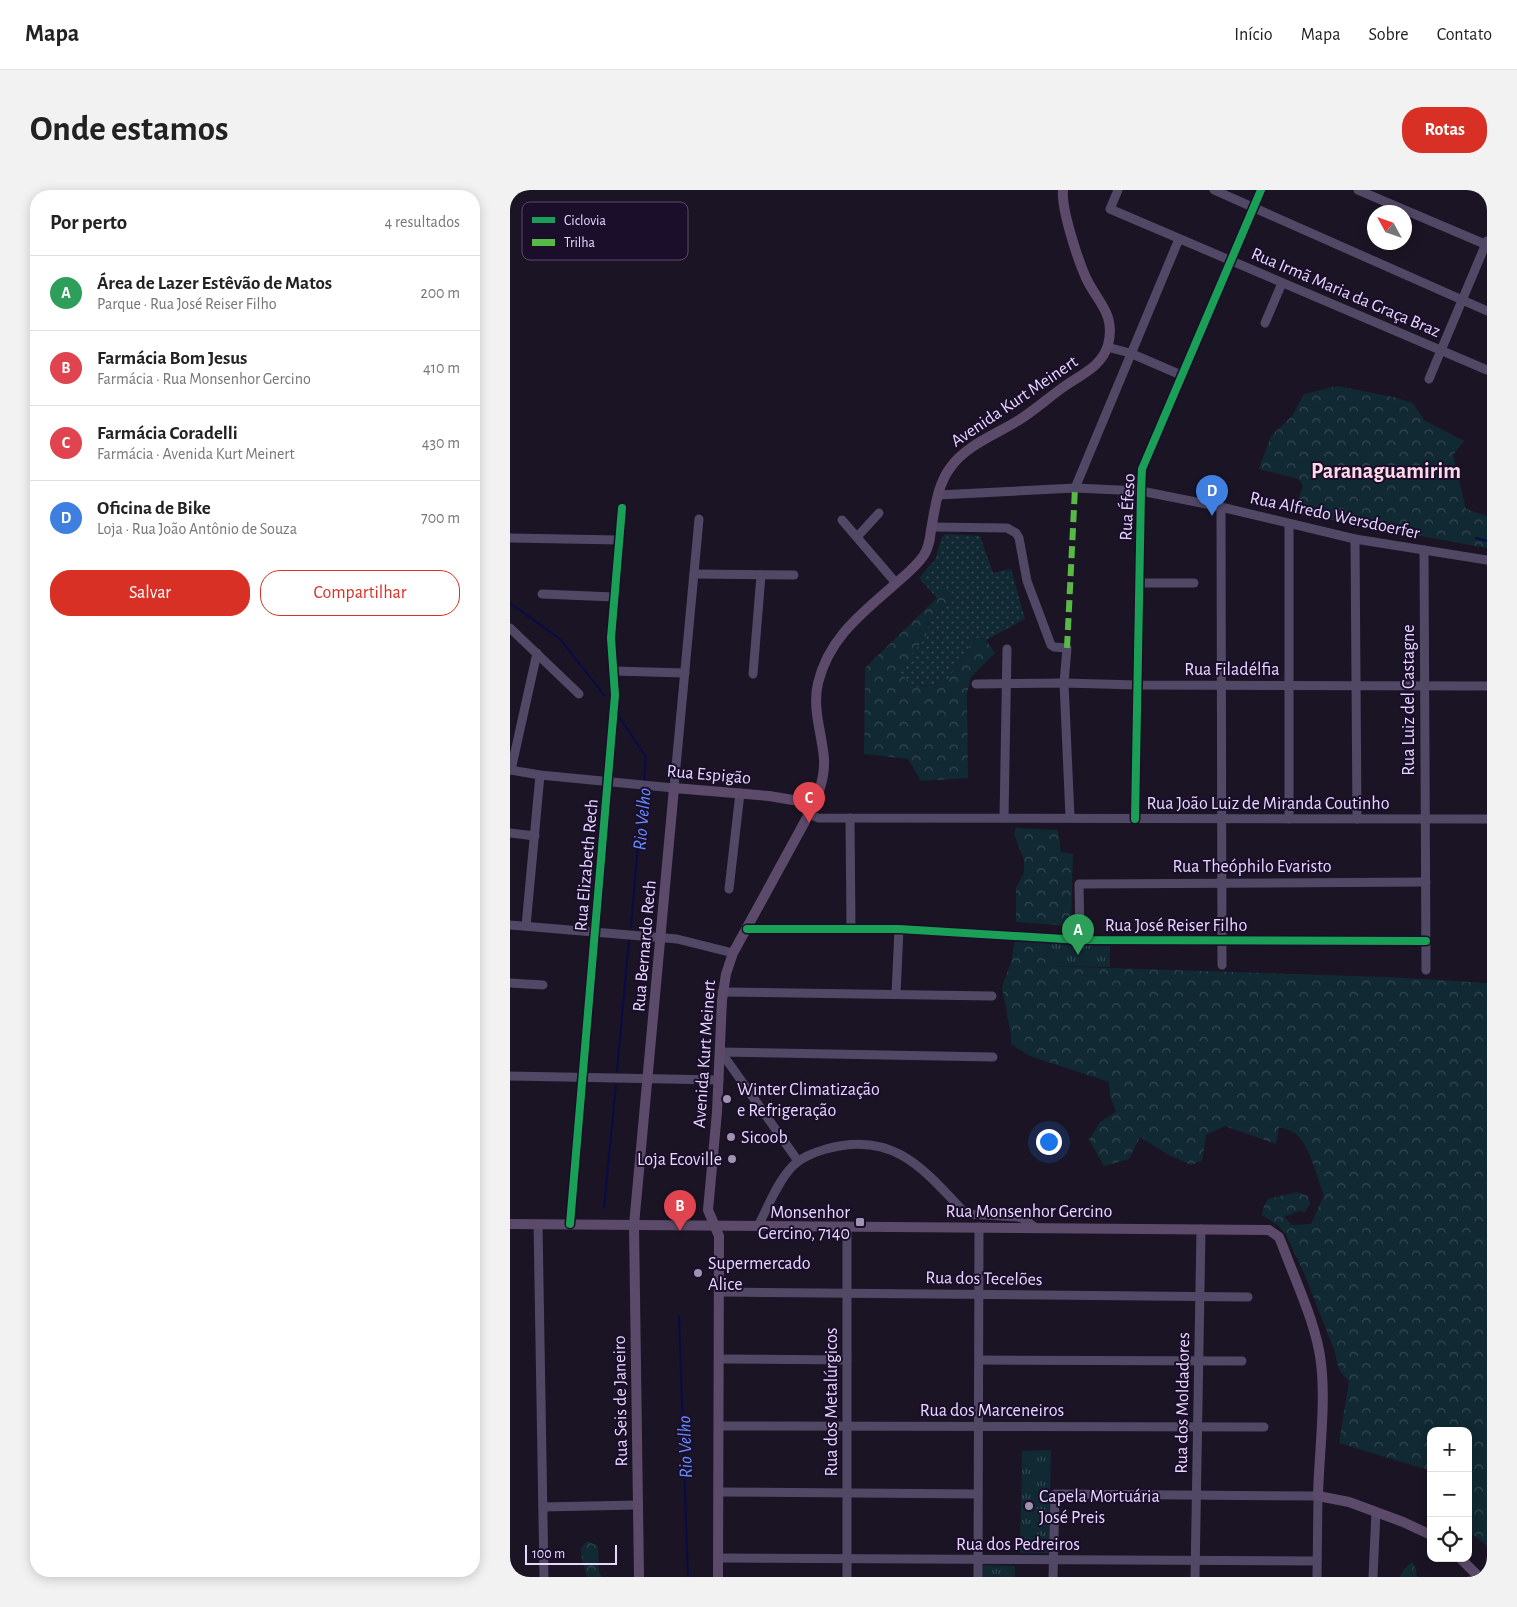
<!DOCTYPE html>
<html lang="pt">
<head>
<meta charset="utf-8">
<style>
	body { margin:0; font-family:"Alegreya Sans",sans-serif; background:#f2f2f2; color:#222 }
	.controls { position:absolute; right:15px; bottom:15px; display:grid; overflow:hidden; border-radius:10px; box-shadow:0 2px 12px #0003 }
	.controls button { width:45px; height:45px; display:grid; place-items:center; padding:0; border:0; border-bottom:1px solid #e0e0e0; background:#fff; color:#222; font:25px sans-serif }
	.compass { position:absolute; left:857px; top:15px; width:45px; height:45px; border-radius:50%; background:#fff; box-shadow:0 2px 12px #0003; rotate:310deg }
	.scale { position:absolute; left:15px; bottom:12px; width:92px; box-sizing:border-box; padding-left:5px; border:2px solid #e7d7ff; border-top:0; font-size:14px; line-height:18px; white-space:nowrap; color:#e7d7ff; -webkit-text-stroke:4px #1a0e2a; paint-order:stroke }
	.you { position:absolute; left:538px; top:951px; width:18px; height:18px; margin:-12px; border:4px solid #fff; border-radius:50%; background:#1a73e8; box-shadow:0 0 0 8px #1a73e833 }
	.badge { display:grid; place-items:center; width:32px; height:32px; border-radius:50%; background:#d93025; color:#fff; font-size:16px; font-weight:700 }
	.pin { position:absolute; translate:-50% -41px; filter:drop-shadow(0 1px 2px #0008) }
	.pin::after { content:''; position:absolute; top:26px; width:18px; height:15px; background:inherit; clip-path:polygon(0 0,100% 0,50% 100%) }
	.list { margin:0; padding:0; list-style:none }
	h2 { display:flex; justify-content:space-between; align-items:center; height:65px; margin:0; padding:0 20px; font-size:21px }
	h2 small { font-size:16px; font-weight:400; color:#767676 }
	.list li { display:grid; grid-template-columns:32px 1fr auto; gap:15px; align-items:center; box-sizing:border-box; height:75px; padding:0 20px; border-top:1px solid #e0e0e0 }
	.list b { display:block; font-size:19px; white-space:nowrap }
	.list p { margin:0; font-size:16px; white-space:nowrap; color:#767676 }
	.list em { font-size:16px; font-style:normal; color:#767676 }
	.actions { display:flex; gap:10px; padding:15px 20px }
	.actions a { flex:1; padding:11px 0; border:1px solid #d93025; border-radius:20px; text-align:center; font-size:18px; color:#d93025 }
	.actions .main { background:#d93025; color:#fff }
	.icon { flex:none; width:28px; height:28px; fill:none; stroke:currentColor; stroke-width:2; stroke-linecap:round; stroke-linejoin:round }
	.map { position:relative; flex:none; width:977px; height:1387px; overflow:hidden; border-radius:20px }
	header { display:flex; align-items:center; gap:30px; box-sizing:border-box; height:70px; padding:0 25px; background:#fff; border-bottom:1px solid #e0e0e0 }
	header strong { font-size:24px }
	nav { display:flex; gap:28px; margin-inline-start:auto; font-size:18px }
	.intro { display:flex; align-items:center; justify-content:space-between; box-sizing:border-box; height:120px; padding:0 30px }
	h1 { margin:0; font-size:35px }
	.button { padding:12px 22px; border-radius:20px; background:#d93025; color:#fff; font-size:18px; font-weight:700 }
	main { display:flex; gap:30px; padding:0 30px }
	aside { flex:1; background:#fff; border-radius:20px; box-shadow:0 2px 12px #0003 }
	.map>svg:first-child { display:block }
	.grass { fill:url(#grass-dots) }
	.forest { fill:url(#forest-crowns) }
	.park { fill:url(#park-tufts) }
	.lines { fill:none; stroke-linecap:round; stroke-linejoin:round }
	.stream { stroke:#070c48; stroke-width:2 }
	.minor { stroke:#514865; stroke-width:9 }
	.major { stroke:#5c4a6a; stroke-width:10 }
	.quiet { stroke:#58b947; stroke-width:6; stroke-dasharray:12 6; stroke-linecap:butt }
	.cycleway-casing { stroke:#1a0e2a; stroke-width:11 }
	.cycleway { stroke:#1a9f57; stroke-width:8 }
	.poi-dot { fill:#a093b2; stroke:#1a0e2a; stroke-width:2 }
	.labels { text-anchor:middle; stroke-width:4; stroke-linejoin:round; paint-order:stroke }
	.street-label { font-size:18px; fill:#e7d7ff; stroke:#1a0e2a }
	.poi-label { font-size:18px; fill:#e7d7ff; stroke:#1a0e2a; text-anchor:start }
	.water-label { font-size:19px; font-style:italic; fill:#658dff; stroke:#1a0e2a }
	.district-label { font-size:22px; font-weight:bold; fill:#ffd9e7; stroke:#1a0e2a }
	.key { fill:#1a0e2a; stroke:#584a6a; stroke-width:1 }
	.key-label { font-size:14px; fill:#e7d7ff }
</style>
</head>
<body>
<header>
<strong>Mapa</strong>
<nav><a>Início</a><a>Mapa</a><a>Sobre</a><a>Contato</a></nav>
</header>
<div class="intro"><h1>Onde estamos</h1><a class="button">Rotas</a></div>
<main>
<aside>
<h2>Por perto<small>4 resultados</small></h2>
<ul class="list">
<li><span class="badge" style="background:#2e9e5b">A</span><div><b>Área de Lazer Estêvão de Matos</b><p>Parque · Rua José Reiser Filho</p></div><em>200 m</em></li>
<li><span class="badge" style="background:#e0444e">B</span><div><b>Farmácia Bom Jesus</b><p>Farmácia · Rua Monsenhor Gercino</p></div><em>410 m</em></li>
<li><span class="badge" style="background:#e0444e">C</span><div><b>Farmácia Coradelli</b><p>Farmácia · Avenida Kurt Meinert</p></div><em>430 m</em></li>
<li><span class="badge" style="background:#3f7fe0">D</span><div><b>Oficina de Bike</b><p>Loja · Rua João Antônio de Souza</p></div><em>700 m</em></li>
</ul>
<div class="actions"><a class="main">Salvar</a><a>Compartilhar</a></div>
</aside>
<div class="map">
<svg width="977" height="1387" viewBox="0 0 977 1387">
	<defs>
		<pattern id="grass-dots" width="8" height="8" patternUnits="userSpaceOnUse" patternTransform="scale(1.25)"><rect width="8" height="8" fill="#112933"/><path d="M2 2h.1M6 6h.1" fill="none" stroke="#344752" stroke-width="1.8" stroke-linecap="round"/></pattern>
		<pattern id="forest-crowns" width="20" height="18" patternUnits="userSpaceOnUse" patternTransform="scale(1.25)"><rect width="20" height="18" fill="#112933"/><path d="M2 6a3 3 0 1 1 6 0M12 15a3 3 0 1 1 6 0" fill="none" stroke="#344752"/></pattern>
		<pattern id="park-tufts" width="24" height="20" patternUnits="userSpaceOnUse" patternTransform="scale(1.25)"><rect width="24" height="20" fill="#112933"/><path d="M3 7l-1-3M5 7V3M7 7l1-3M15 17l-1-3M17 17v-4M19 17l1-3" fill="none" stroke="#344752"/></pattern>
	</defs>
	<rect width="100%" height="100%" fill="#1b1424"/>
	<polygon class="grass" points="436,344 470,346 483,383 501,379 515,429 476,450 465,448 437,491 406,498 387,481 415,448 419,433 446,406 427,408 409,388 425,370 432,347"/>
	<g class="forest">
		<polygon points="828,196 887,208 903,213 914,230 954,251 943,265 956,319 977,326 977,358 783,323 793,296 789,289 749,279 761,246 782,226 794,204"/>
		<polygon points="433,396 446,406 419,433 415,448 388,481 406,498 437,491 465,448 476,450 485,463 461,487 457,504 458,588 411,591 398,569 354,564 355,478 427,408"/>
		<polygon points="506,638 548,640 551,662 563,664 561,736 506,732 506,698 514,683 514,670 504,644"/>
		<path d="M507 751H536L537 776 878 787 977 793V1356L958 1341V1241H921V1281L829 1253 839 1191C829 1183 827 1175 825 1162L794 1083 776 1045 769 1036 752 1025 754 1016 758 1009 787 1002 798 1006 800 1014 795 1022 789 1021 774 1027 782 1035 801 1034 814 1005C808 991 799 954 787 945 783 941 775 939 769 937L766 954 715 936 696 945 692 971 681 975 657 964 630 947 619 969 594 976 579 950 590 932 606 922 600 906 599 892 520 866 501 854V845L492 797 502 769 504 753Z"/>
		<polygon points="77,1351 88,1356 89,1382 92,1387 77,1387 72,1370 71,1358"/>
		<polygon points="902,1372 906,1379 907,1387 890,1387 894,1379"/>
	</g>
	<g class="park">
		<polygon points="536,751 600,755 600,777 537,776"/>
		<polygon points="541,1260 539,1363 510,1363 512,1261"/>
		<polygon points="473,1375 505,1376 505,1387 472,1387"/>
	</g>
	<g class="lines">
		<g class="stream">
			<polyline points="966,348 977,351"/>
			<polyline points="0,413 50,449 95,506"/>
			<polyline points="110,528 136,567 134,593"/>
			<polyline points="121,737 133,597"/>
			<polyline points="107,881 119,750"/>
			<polyline points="94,1017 106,895"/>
			<polyline points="169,1126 178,1387"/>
		</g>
		<g class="minor">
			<polyline points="608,0 600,19 977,180"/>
			<polyline points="704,0 977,121"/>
			<polyline points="848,0 977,55"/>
			<polyline points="755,133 772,93"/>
			<polyline points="597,157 620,163 671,185"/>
			<polyline points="919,189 977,51"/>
			<polyline points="565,298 669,49"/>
			<polyline points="428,305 565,298 631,301 711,317 845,349 977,370"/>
			<polyline points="711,317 712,775"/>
			<polyline points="332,330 386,393"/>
			<polyline points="779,334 779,629"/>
			<polyline points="422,337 497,338 506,343 509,348 517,391 541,455 544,457 557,458 554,493 560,627"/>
			<polyline points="347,347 369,323"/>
			<polyline points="0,348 109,350"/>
			<polyline points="845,349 847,629"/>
			<polyline points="914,360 916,780"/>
			<polyline points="184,384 284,385"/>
			<polyline points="629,393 684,393"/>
			<polyline points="32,404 104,407"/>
			<polyline points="0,438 69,504"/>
			<polyline points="104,481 175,483"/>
			<polyline points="243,484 251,385"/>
			<polyline points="466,494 554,493 627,495 977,496"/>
			<polyline points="0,580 30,585 164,598 189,329"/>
			<polyline points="1,580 27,463"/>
			<polyline points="299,624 308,628 977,629"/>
			<polyline points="340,628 341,738"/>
			<polyline points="494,628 497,459"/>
			<polyline points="625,629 631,301 632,279 751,0"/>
			<polyline points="0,643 25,646"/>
			<polyline points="219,699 230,603"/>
			<polyline points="0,735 167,749 223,763"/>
			<polyline points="16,736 30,585"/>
			<polyline points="237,739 389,739 570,750 916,751"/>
			<polyline points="570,750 569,694 916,692"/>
			<polyline points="0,793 33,795"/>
			<polyline points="212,802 482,806"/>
			<polyline points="386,804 389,739"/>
			<polyline points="211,862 483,867"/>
			<polyline points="211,862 288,971"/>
			<polyline points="0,886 209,890"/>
			<polyline points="28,1034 34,1387"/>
			<polyline points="60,1034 105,505 101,448 112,318"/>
			<path d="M248 1036C258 1017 266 995 280 979 289 968 303 963 316 959 382 940 413 978 453 1021L458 1024 508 1027 514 1029 526 1038"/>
			<polyline points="210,1102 738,1107"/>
			<polyline points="210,1169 337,1170"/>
			<polyline points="469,1170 732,1171"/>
			<polyline points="209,1236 754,1237"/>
			<polyline points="209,1302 468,1304"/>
			<polyline points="33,1317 127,1315"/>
			<polyline points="208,1368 807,1371"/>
			<polyline points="337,1387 337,1036"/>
			<polyline points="468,1387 469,1037"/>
			<polyline points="543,1387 545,1304 808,1306 807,1387"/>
			<polyline points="685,1387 691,1039"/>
			<polyline points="863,1387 866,1322"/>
		</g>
		<g class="major">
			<path d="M0 1034 759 1040 769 1047 773 1057C786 1092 807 1136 811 1173 816 1214 809 1264 808 1306L839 1312 893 1332 921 1345"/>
			<polyline points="950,1368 969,1387"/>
			<polyline points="129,1387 124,1035 164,598 259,606 289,611 299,624"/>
			<path d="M208 1387 209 1046 198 1020 207 922 212 810 216 784 223 763 299 624C308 607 315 588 314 569 312 543 302 519 308 493 319 448 351 424 384 395 394 386 406 377 414 365 419 357 420 349 421 340 425 319 427 296 440 278 456 255 485 245 509 230 525 220 539 207 555 196 572 184 592 176 598 155 606 124 588 113 576 88 568 70 551 19 553 0"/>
		</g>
		<polyline class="quiet" points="557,458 565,298"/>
		<defs>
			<g id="cycleway">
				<polyline points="625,629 631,301 632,279 751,0"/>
				<polyline points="237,739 389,739 570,750 916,751"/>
				<polyline points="60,1034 105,505 101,448 112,318"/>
			</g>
		</defs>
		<use href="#cycleway" class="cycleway-casing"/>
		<use href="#cycleway" class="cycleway"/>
	</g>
	<g class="poi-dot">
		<circle cx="217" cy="909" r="5"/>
		<circle cx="221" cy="947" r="5"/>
		<circle cx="222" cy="969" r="5"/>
		<rect x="345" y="1027" width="10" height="10" rx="2.5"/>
		<circle cx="188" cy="1083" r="5"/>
		<circle cx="519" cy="1316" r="5"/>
	</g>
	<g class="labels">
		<g class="street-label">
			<text transform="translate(836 102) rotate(23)" y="6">Rua Irmã Maria da Graça Braz</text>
			<text transform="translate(504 211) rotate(-34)" y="6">Avenida Kurt Meinert</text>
			<text transform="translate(617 317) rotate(-87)" y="6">Rua Éfeso</text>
			<text transform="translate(825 325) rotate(12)" y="6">Rua Alfredo Wersdoerfer</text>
			<text x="722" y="485">Rua Filadélfia</text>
			<text transform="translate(898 510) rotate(-90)" y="6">Rua Luiz del Castagne</text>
			<text transform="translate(199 584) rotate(5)" y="6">Rua Espigão</text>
			<text x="758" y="619">Rua João Luiz de Miranda Coutinho</text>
			<text transform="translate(76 675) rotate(-85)" y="6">Rua Elizabeth Rech</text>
			<text x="742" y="682">Rua Theóphilo Evaristo</text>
			<text x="666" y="741">Rua José Reiser Filho</text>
			<text transform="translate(134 756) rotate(-85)" y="6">Rua Bernardo Rech</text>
			<text transform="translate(194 864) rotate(-86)" y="6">Avenida Kurt Meinert</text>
			<text x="519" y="1027">Rua Monsenhor Gercino</text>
			<text transform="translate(474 1088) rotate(1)" y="6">Rua dos Tecelões</text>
			<text transform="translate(110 1211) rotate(-91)" y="6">Rua Seis de Janeiro</text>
			<text transform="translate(321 1212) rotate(-90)" y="6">Rua dos Metalúrgicos</text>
			<text transform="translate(672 1213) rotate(-89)" y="6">Rua dos Moldadores</text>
			<text x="482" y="1226">Rua dos Marceneiros</text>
			<text x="508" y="1360">Rua dos Pedreiros</text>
		</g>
		<g class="poi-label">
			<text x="227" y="905">Winter Climatização<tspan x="227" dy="21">e Refrigeração</tspan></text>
			<text x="231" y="953">Sicoob</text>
			<text x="212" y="975" text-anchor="end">Loja Ecoville</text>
			<text x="340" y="1028" text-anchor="end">Monsenhor<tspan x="340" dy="21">Gercino, 7140</tspan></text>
			<text x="198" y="1079">Supermercado<tspan x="198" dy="21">Alice</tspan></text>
			<text x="529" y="1312">Capela Mortuária<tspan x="529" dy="21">José Preis</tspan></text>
		</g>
		<g class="water-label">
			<text transform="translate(131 629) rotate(-85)" y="7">Rio Velho</text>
			<text transform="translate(174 1257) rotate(-92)" y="7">Rio Velho</text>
		</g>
		<g class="district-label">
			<text x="876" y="288">Paranaguamirim</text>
		</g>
	</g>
	<rect x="12" y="12" width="166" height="58" rx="8" class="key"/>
	<rect x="22" y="27" width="23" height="6" fill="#1a9f57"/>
	<rect x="22" y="49" width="23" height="7" fill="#58b947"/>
	<g class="key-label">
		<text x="54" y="35">Ciclovia</text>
		<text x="54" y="57">Trilha</text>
	</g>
</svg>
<div class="controls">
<button>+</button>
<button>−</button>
<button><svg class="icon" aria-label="locate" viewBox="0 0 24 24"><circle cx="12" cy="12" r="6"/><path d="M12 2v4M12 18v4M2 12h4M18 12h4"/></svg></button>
</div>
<svg class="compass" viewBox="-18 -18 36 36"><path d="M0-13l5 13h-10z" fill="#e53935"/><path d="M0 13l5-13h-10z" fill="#767676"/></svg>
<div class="scale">100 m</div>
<div class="you"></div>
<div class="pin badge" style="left:568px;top:765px;background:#2e9e5b">A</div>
<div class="pin badge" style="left:170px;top:1041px;background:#e0444e">B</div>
<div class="pin badge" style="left:299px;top:633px;background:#e0444e">C</div>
<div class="pin badge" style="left:702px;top:326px;background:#3f7fe0">D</div>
</div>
</main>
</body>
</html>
